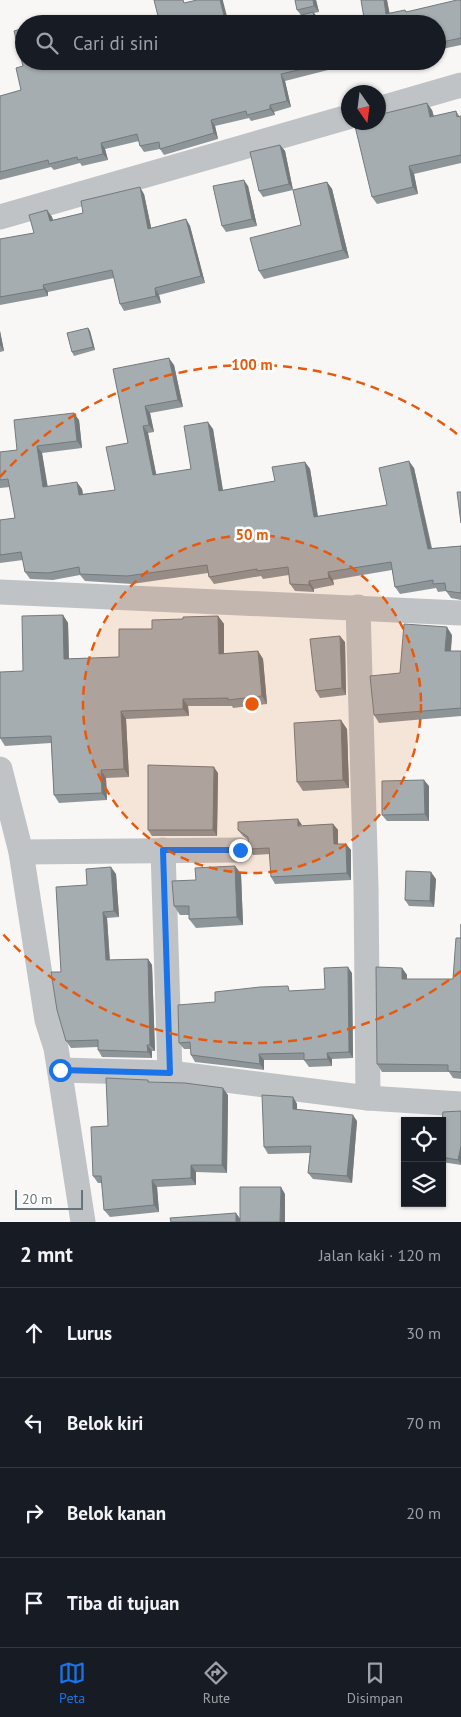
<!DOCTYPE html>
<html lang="id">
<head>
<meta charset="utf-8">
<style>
	body { margin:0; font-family:"PT Sans",sans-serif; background:#20242c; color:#f1f3f6 }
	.controls { position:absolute; right:15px; bottom:15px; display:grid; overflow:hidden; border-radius:0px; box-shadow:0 1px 4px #0004 }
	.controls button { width:45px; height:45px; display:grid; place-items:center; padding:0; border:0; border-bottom:1px solid #363941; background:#171b24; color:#f1f3f6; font:25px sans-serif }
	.compass { position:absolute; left:341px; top:85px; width:45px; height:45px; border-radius:50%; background:#171b24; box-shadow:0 1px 4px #0004; rotate:166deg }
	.scale { position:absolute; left:15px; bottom:12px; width:68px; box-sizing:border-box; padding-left:5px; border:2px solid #66757d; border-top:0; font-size:14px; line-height:18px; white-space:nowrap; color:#66757d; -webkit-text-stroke:4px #fff; paint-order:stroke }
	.stop { position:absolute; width:15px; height:15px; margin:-11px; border:4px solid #1a73e8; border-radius:50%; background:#fff }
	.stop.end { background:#1a73e8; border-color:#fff; box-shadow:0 1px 5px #0008 }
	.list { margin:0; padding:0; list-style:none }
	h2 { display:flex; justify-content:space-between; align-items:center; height:65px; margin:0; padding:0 20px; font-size:21px }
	h2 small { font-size:16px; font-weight:400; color:#9ea1a6 }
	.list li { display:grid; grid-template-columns:32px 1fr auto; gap:15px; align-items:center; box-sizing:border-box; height:90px; padding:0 20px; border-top:1px solid #363941 }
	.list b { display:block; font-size:19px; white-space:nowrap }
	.list em { font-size:16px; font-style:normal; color:#9ea1a6 }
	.icon { flex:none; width:28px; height:28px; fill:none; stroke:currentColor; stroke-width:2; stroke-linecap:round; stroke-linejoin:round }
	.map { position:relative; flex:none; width:461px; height:1222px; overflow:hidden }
	.search { position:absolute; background:#171b24; box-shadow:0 1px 4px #0004; left:15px; right:15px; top:15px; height:55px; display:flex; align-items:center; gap:12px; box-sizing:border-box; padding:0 18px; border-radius:28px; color:#9ea1a6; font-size:19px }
	.sheet { height:425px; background:#171b24 }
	nav { display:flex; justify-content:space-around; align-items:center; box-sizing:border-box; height:70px; border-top:1px solid #363941; background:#171b24; font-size:14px; color:#9ea1a6 }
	nav a { display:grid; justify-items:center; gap:2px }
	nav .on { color:#1a73e8 }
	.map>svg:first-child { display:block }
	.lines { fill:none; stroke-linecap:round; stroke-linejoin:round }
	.minor { stroke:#bfc3c6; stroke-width:25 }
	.wall { fill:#8e9598 }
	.shaded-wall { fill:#74797c }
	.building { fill:#a5adb1; stroke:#74797c }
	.route { stroke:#1a73e8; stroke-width:6 }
	.ring { fill:none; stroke:#e8590c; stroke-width:2.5; stroke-dasharray:9 6 }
	.centre { fill:#e8590c; stroke:#fff; stroke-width:2.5 }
	.ring-label { font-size:15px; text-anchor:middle; font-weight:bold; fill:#e8590c; stroke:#fff; stroke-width:5; stroke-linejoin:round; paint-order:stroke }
</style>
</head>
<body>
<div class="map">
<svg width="461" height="1222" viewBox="0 0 461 1222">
	<rect width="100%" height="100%" fill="#f8f7f5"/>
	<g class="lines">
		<g class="minor">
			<polyline points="378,109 461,85"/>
			<polyline points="0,217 348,117"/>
			<polyline points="0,592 461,613"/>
			<polyline points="358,607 366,886 368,1098"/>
			<polyline points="0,769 21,852 47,1020 56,1048 83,1222"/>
			<polyline points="163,850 170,1073"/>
			<polyline points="21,852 240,850"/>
			<polyline points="60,1070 170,1073 368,1098 461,1104"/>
		</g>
	</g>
	<g class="wall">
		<polygon points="316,0 319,12 314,13 318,18 319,24 267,24 301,15 297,10"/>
		<polygon points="361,0 387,0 389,13 405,10 407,12 461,0 461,45 437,50 437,24 365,24"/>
		<polygon points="24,61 116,61 118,69 157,61 326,61 328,70 285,81 291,107 274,112 275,115 251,121 249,118 215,126 218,139 164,155 160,149 144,152 140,146 139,141 105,149 108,160 82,166 80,163 54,170 51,167 0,180 0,96 21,90"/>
		<polygon points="372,61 398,61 399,65 377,69 373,63"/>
		<polygon points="432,110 434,116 456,111 460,117 461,116 461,163 414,174 418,194 377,204 372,197"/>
		<polygon points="280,145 285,151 293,190 327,182 332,189 349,258 264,279 259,271 301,225 293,190 263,197 259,191"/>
		<polygon points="248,186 257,226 226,232 222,226"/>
		<polygon points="144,194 151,228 186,219 190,226 205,283 159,295 161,303 124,311 120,304 114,278 48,292 48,296 0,305 0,239 34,233 47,210 52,217 53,220 83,213"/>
		<polygon points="88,328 90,331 95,350 74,356 72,352"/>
		<polygon points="0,331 4,351 0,352"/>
		<polygon points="174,365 183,407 150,413 154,432 148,433 156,475 191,469 213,429 223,490 275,481 305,462 310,469 318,516 387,505 414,468 432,548 461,546 461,600 451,598 446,591 438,592 436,588 400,594 395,587 392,570 333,580 334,585 314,589 314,592 295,591 290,584 289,575 263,579 261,576 214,584 209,577 208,573 132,584 85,581 80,575 53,580 30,579 25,572 23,560 0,563 0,520 15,518 10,487 0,488 0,452 17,450 79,420 82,448 42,453 47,486 82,489 83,494 115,490 128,443 113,369"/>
		<polygon points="63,615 68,623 69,659 119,657 152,629 183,619 218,616 224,624 224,654 258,651 263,659 267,704 233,708 232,706 188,706 189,716 126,719 129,777 106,778 107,800 59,803 54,795 51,743 5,746 0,738 23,671"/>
		<polygon points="452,635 451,651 461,651 461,716 379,723 374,715 400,673"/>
		<polygon points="345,642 346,695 320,698 316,691"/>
		<polygon points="347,729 349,788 303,791 297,782"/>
		<polygon points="218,773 217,836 152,836 148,830"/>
		<polygon points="429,786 429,821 387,821 382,815"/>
		<polygon points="333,824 338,830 338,844 346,844 351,850 351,880 275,884 271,877 270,854 253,855 249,849 248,840 243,836 238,830"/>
		<polygon points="235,866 241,874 243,925 196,928 189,919 189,915 180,915 174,906 196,880"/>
		<polygon points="116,874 119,917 107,918 110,960 148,959 152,965 155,1051 152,1051 152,1058 102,1057 98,1050 98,1047 71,1048 66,1041 61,972"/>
		<polygon points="436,879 434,907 409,906 405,900"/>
		<polygon points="461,924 461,1079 453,1078 449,1072 382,1072 377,1064 402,968 407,975 407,979 453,979 461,938"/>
		<polygon points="352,973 353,1058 332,1059 332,1066 309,1067 304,1060 264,1060 264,1070 195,1062 191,1055 191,1049 184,1049 179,1043 215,1002 292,991 325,989"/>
		<polygon points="149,1082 228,1095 227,1173 196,1172 196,1185 157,1187 159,1212 110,1217 104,1210 102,1183 98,1183 93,1176"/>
		<polygon points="293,1097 297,1104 297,1110 357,1121 352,1183 313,1179 308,1173 310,1153 268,1154 264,1147"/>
		<polygon points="461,1111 461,1165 442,1162 442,1121"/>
	</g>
	<g class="shaded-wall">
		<polygon points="220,0 223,0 223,1 229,24 226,24"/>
		<polygon points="313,0 316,0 319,12 314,6"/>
		<polygon points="384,0 387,0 391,20 386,14"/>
		<polygon points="313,12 318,18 319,24 316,24"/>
		<polygon points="102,16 106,22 106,24 104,24"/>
		<polygon points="114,61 116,61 120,75 116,69"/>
		<polygon points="323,61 326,61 328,70 324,64"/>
		<polygon points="281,74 285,81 291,107 287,101"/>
		<polygon points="427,103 432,110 435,124 430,117"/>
		<polygon points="270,105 274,112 275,115 270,109"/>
		<polygon points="211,120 215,126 218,139 214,133"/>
		<polygon points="101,143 105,149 108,160 103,154"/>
		<polygon points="280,145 285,151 293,190 289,184"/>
		<polygon points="409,166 414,174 418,194 413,187"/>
		<polygon points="244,180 248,186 257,226 252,219"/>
		<polygon points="327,182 332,189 349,258 343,250"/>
		<polygon points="140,187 144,194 153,236 148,229"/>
		<polygon points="47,210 52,217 55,227 50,221"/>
		<polygon points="186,219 190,226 205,283 201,276"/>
		<polygon points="43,285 48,292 48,296 44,289"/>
		<polygon points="155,288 159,295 161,303 156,296"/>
		<polygon points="88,328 90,331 95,350 93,347"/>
		<polygon points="0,331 4,351 0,345"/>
		<polygon points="169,358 174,365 183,407 178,400"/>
		<polygon points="145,406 150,413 154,432 149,425"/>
		<polygon points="74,413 79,420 82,448 77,441"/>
		<polygon points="208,422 213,429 224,498 219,491"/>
		<polygon points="143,426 148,433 158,483 153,475"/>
		<polygon points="37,446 42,453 49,494 43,487"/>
		<polygon points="409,461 414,468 433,556 428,549"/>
		<polygon points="305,462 310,469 319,524 314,517"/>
		<polygon points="77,482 82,489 84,502 79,495"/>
		<polygon points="328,572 333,580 334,585 329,578"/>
		<polygon points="309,581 314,589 314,592 309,585"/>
		<polygon points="63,615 68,623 69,667 64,659"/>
		<polygon points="218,616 224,624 224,662 219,654"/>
		<polygon points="447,627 452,635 450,658 445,651"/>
		<polygon points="340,636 345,642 346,695 342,688"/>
		<polygon points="258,651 263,659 267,704 262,696"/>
		<polygon points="183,699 188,706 189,716 183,709"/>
		<polygon points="121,711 126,719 129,777 124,769"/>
		<polygon points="341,720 347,729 349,788 343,780"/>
		<polygon points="214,767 218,773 217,836 213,830"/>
		<polygon points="101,770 106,778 107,800 102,793"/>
		<polygon points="424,780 429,786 429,821 425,814"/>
		<polygon points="298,819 302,825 298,826"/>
		<polygon points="333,824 338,830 338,851 334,844"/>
		<polygon points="346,844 351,850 351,880 347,873"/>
		<polygon points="235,866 241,874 243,925 237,917"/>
		<polygon points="111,867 116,874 119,917 114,911"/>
		<polygon points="431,872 436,879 434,907 430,901"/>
		<polygon points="103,912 107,918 110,967 106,960"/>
		<polygon points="148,959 152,965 155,1051 150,1045"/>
		<polygon points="348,967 352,973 353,1058 349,1052"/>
		<polygon points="402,968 407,975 407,986 402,979"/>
		<polygon points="147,1045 152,1051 152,1058 148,1052"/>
		<polygon points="327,1053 332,1059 332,1066 328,1059"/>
		<polygon points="259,1054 264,1060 264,1070 260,1064"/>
		<polygon points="223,1088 228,1095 227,1173 222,1165"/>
		<polygon points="293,1097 297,1104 297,1116 293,1109"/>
		<polygon points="353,1115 357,1121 352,1183 347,1176"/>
		<polygon points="461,1146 461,1164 458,1160"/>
		<polygon points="191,1165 196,1172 196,1185 191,1178"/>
		<polygon points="152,1180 157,1187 159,1212 154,1205"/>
		<polygon points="281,1187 285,1194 285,1222 280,1222"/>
		<polygon points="236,1213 241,1220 241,1222 236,1222"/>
	</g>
	<g class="building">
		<polygon points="154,0 183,0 184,3 197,0 220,0 226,24 160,24"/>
		<polygon points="295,0 313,0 314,6 297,10"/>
		<polygon points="361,0 384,0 386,14 405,10 406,12 457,0 461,0 461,38 437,43 437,24 365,24"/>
		<polygon points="313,12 316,24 267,24"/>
		<polygon points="102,16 104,24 73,24"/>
		<polygon points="24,28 24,61 114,61 116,69 157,61 323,61 324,64 281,74 287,101 270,105 270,109 247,115 246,111 211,120 214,133 160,149 159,142 140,146 137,134 101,143 103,154 78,160 77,157 49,164 48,160 0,172 0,96 21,90 16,68 23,66 14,31"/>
		<polygon points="372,61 384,61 373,63"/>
		<polygon points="427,103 430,117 456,111 457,117 461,116 461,155 409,166 413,187 372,197 354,122 378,122 378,115"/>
		<polygon points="280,145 289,184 259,191 250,152"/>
		<polygon points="244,180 252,219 222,226 213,186"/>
		<polygon points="327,182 343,250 259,271 250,238 301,225 293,190"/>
		<polygon points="140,187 148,229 186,219 201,276 155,288 156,296 120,304 112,270 43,285 44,289 0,297 0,239 34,233 29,215 47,210 50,221 83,213 81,201"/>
		<polygon points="88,328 93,347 72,352 67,333"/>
		<polygon points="169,358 178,400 145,406 149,425 143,426 153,475 191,469 184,426 208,422 219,491 275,481 272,467 305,462 314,517 387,505 379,468 409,461 428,549 461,546 461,593 446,591 445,583 433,584 433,580 395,587 391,562 328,572 329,578 309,581 309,585 290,584 288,567 257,571 257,569 209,577 207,565 127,576 80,574 79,567 48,573 25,572 21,552 0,555 0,520 15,518 8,479 0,480 0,452 17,450 14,420 74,413 77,441 37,446 43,487 77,482 79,495 115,490 106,447 128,443 113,369"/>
		<polygon points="457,492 461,492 461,523"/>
		<polygon points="63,615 64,659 119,657 119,629 152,629 152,620 183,619 183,617 218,616 219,654 258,651 262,696 228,700 228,698 183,699 183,709 121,711 124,769 101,770 102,793 54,795 51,736 0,738 0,672 23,671 22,616"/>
		<polygon points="404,624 447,627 445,651 461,651 461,708 374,715 370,676 400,673"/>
		<polygon points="340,636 342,688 316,691 310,639"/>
		<polygon points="341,720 343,780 297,782 294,723"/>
		<polygon points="148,765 214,767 213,830 148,830"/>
		<polygon points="424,780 425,814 382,815 382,781"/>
		<polygon points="298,819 298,826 333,824 334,844 346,844 347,873 271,877 269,848 249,849 248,837 238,830 238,822"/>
		<polygon points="235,866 237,917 189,919 189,906 174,906 172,881 196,880 195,868"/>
		<polygon points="111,867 114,911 103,912 106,960 148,959 150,1045 147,1045 148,1052 98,1050 98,1040 66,1041 57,1010 51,972 61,972 56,887 87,885 86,869"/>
		<polygon points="406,871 431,872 430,901 405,900"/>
		<polygon points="461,924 461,1072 448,1071 448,1065 377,1064 376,967 402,968 402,979 453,979 456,938 461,938"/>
		<polygon points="348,967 349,1052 327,1053 328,1059 304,1060 304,1053 259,1054 260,1064 191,1055 190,1042 179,1043 178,1005 215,1002 215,992 260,987 288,986 289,991 325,989 324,968"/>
		<polygon points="106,1078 148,1080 148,1082 185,1083 223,1088 222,1165 191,1165 191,1178 152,1180 154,1205 104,1210 101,1176 93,1176 91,1127 108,1126"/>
		<polygon points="262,1095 293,1097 293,1109 353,1115 347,1176 308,1173 311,1146 264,1147"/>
		<polygon points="461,1111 461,1146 458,1160 442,1157 442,1121 443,1112"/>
		<polygon points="240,1187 281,1187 280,1222 240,1222"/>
		<polygon points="236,1213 236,1222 171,1222 170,1218"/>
	</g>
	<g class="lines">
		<polyline class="route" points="60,1070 170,1073 163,850 240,850"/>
	</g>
	<circle cx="252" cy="704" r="169" fill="#e8590c" fill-opacity=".12"/>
	<g class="ring">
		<circle cx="252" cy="704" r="169"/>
		<path d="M461 971A339 339 0 0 1 0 931M0 477A339 339 0 0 1 461 437"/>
	</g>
	<circle cx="252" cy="704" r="8" class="centre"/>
	<g class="ring-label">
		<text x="252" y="370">100 m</text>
		<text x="252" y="540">50 m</text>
	</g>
</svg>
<div class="controls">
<button><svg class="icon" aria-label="locate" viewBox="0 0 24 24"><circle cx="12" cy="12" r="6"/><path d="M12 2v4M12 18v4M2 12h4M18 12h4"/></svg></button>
<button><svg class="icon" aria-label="layers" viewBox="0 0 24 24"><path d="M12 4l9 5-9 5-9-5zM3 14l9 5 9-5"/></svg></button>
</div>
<svg class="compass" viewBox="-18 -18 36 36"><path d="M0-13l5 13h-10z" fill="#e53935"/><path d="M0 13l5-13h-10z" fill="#9ea1a6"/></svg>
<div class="scale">20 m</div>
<div class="stop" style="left:60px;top:1070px"></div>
<div class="stop end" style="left:240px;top:850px"></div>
<div class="search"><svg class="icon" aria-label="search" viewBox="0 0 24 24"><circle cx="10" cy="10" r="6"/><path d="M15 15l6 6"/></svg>Cari di sini</div>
</div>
<section class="sheet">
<h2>2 mnt<small>Jalan kaki · 120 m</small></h2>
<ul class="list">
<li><svg class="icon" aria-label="ahead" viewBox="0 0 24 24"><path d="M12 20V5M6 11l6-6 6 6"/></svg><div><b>Lurus</b></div><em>30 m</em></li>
<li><svg class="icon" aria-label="left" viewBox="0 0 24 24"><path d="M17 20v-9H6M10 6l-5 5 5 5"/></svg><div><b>Belok kiri</b></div><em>70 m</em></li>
<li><svg class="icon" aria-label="right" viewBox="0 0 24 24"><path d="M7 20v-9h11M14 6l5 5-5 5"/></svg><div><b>Belok kanan</b></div><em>20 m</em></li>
<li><svg class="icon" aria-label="arrive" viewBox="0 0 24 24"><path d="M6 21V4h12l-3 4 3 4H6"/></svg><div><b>Tiba di tujuan</b></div></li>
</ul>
</section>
<nav>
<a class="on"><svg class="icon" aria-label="map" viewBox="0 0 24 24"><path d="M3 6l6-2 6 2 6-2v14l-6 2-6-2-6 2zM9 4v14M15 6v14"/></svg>Peta</a>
<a><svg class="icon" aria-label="directions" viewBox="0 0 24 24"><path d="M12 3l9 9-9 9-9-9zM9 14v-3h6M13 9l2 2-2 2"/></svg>Rute</a>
<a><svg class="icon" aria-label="saved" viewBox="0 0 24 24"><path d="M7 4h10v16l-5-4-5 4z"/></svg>Disimpan</a>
</nav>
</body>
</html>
